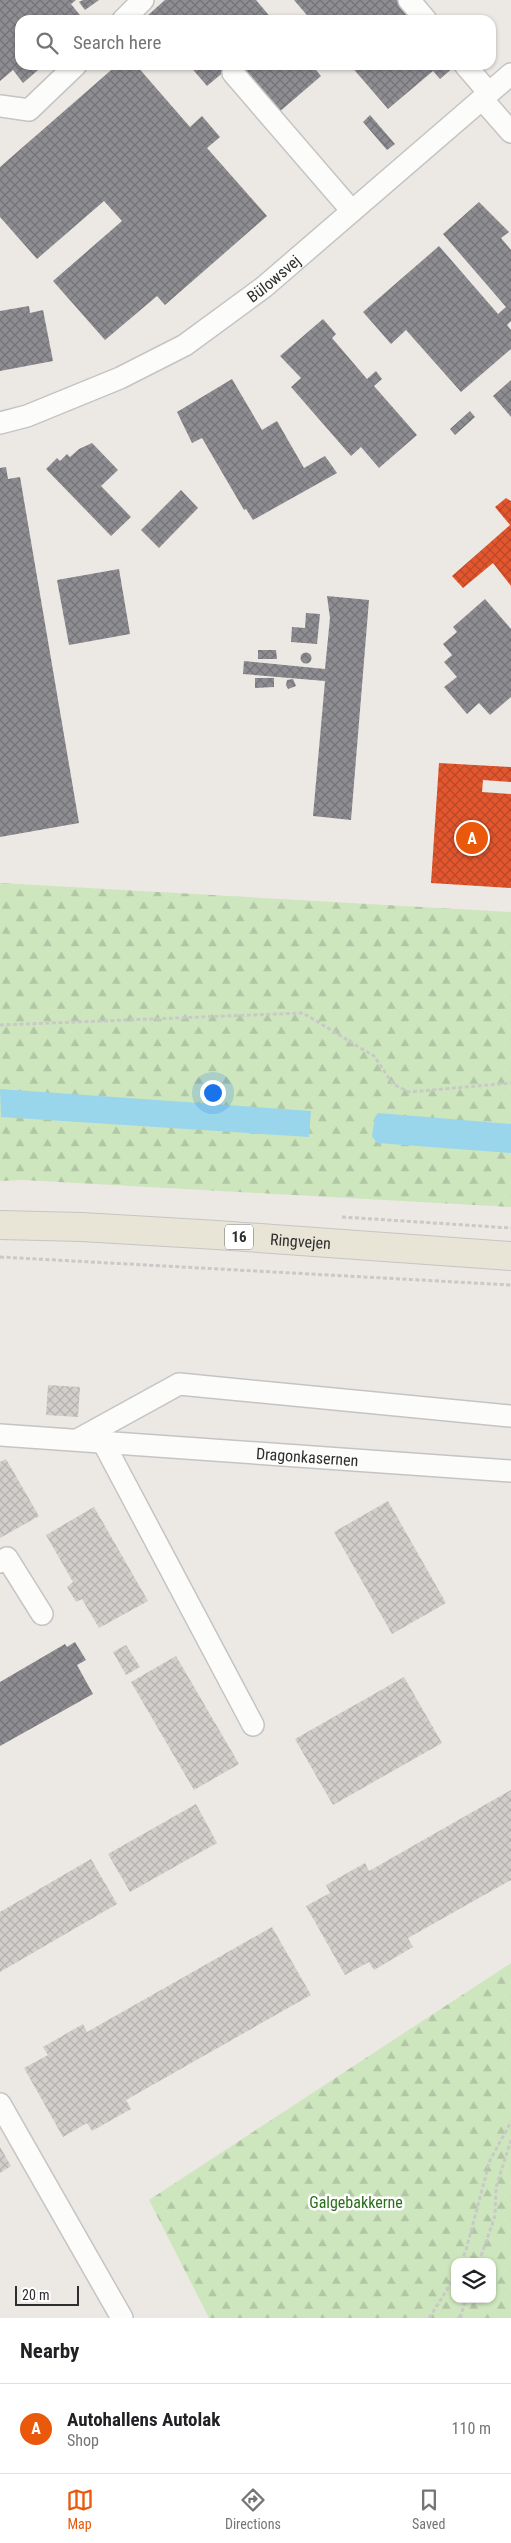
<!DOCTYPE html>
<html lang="en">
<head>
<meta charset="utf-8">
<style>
	body { margin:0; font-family:"Roboto Condensed",sans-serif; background:#f2f2f2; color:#202124 }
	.controls { position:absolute; right:15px; bottom:15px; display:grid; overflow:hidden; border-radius:10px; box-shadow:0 1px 4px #0004 }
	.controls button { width:45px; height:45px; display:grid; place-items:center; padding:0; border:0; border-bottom:1px solid #e0e0e0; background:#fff; color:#202124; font:25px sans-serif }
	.scale { position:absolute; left:15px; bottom:12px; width:64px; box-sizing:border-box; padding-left:5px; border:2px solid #2e2e2e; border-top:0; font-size:14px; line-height:18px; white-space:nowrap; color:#2e2e2e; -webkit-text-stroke:4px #fff; paint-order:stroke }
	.you { position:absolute; left:212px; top:1092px; width:18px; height:18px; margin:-12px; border:4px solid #fff; border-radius:50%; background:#1a73e8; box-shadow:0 0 0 8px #1a73e833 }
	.badge { display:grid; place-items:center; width:32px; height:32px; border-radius:50%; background:#ea580c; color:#fff; font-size:16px; font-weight:700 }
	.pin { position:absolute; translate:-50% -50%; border:2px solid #fff; box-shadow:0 1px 5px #0006 }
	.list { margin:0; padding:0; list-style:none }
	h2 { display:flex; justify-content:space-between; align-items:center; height:65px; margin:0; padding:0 20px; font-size:21px }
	h2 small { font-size:16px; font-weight:400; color:#757577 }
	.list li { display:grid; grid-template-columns:32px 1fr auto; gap:15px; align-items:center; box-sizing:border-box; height:90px; padding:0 20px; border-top:1px solid #e0e0e0 }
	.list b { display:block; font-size:19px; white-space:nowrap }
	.list p { margin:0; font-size:16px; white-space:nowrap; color:#757577 }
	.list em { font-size:16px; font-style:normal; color:#757577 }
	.icon { flex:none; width:28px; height:28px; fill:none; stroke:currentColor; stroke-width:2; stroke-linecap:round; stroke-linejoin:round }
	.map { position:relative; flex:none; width:511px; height:2318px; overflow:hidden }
	.search { position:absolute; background:#fff; box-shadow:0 1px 4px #0004; left:15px; right:15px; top:15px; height:55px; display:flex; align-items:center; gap:12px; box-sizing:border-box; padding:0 18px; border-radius:15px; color:#757577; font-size:19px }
	.sheet { height:155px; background:#fff }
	nav { display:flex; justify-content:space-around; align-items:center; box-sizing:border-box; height:70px; border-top:1px solid #e0e0e0; background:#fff; font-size:14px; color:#757577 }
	nav a { display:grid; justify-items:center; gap:2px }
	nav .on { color:#ea580c }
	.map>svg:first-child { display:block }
	.forest { fill:url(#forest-firs); fill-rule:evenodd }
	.water { fill:#99d6ec }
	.shops { fill:url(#shops-cross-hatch) }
	.industry { fill:url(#industry-cross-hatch) }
	.building { fill:url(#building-cross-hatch) }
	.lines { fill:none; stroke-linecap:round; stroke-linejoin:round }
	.minor-casing { stroke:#c5c4c5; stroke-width:24 }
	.major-casing { stroke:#c6c5c4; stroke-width:30 }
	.path { stroke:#c9c9c8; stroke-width:3; stroke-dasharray:4 2.5; stroke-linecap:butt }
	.minor { stroke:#fcfcfb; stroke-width:21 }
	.major { stroke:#e8e4d6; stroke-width:28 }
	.labels { text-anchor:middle; stroke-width:5; stroke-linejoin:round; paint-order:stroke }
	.shield { fill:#fff; stroke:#6d6d6d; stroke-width:1 }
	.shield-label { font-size:15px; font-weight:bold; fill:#2e2e2e }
	.street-label { font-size:16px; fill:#2e2e2e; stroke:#fff }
	.park-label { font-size:16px; fill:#2c6e1b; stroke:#fff }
</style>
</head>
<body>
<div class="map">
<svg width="511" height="2318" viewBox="0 0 511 2318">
	<defs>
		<pattern id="forest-firs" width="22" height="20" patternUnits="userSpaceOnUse" patternTransform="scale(1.25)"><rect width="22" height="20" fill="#cee6be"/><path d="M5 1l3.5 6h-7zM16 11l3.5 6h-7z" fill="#b1c6a4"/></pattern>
		<pattern id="shops-cross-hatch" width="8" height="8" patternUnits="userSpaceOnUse" patternTransform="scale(1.25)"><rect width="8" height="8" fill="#e4572e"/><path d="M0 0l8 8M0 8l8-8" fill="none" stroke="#b94828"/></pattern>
		<pattern id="industry-cross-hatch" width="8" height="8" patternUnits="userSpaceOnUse" patternTransform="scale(1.25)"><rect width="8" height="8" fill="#8d8d92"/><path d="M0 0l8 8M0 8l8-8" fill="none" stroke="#747478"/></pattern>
		<pattern id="building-cross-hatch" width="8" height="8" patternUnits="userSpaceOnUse" patternTransform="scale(1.25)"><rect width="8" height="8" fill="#d1cecb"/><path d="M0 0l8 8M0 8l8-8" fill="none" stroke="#b4b1af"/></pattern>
	</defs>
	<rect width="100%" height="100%" fill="#ece8e4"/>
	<g class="forest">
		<polygon points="0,883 511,912 511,1207 23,1180 0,1181"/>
		<path d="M511 1963V2318H209L149 2200ZM455 2262H492V2299H455Z"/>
	</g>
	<g class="water">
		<polygon points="0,1089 311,1111 309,1137 1,1117"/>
		<polygon points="378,1113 511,1124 511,1153 377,1143 372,1136 375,1117"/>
	</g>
	<g class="shops">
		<polygon points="506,498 511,501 511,586 493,563 463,588 452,576 510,525 495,507"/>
		<polygon points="439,763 511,767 511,782 483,780 482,792 511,794 511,888 431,883"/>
	</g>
	<g class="industry">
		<polygon points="0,0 76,0 71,4 84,20 20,20 20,65 44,65 23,83 13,70 0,81"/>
		<polygon points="83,0 99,0 85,10 79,2"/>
		<polygon points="165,0 256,0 273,20 150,20 147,16"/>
		<polygon points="294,0 398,0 415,20 311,20"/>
		<polygon points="117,65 136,65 190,127 202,116 220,137 207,148 267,216 165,305 157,296 105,340 53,281 122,221 104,201 37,259 0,217 0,167"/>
		<polygon points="189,65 232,65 207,86"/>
		<polygon points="236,65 312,65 321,76 278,113"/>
		<polygon points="350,65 454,65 455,66 440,79 433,71 388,109"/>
		<polygon points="370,115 395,144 387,150 363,122"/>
		<polygon points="479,202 509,232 501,238 511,250 511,321 507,325 511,330 511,349 461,392 406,330 391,344 363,312 439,246 498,314 506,307 443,234"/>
		<polygon points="29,306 30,313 43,310 53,361 0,371 0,311"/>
		<polygon points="323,319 336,334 332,338 367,379 376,371 382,379 374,386 417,435 379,468 361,447 351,456 291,387 301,378 280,356"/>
		<polygon points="232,379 262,430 277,421 304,468 325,456 337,473 253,520 246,509 244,510 202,438 192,443 177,412"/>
		<polygon points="511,380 511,417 493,396"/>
		<polygon points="470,411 475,417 455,435 450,429"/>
		<polygon points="92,443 118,470 101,486 131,517 111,536 46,469 57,458 60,461 67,454 70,457 79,449"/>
		<polygon points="6,467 8,479 20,477 79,823 0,837 0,468"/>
		<polygon points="181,490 198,508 159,548 141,530"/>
		<polygon points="119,569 130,634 69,645 57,580"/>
		<polygon points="327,596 369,600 351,820 313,816 325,681 243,674 244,661 325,669 330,618"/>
		<polygon points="485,599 511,629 511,697 490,715 479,703 467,714 444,687 457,677 444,662 452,655 443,644 457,632 453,627"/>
		<polygon points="306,613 320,614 317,644 291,642 292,627 305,628"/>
		<polygon points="258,650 276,650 277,659 258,659"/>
		<circle cx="306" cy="658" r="5.5"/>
		<polygon points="255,678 274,678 274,687 255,688"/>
		<polygon points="293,679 296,686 288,689 286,685 287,680"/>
		<polygon points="75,1642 86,1660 77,1665 93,1694 0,1746 0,1682 65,1644 67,1647"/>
	</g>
	<g class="building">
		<polygon points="48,1385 80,1387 78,1417 46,1415"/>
		<polygon points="6,1459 39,1516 0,1538 0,1462"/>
		<polygon points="388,1501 446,1603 392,1634 334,1532"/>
		<polygon points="94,1507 148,1601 99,1628 82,1599 76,1602 67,1587 73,1582 46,1535"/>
		<polygon points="126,1645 140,1667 126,1675 113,1652"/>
		<polygon points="176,1656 239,1764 194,1790 131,1682"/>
		<polygon points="404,1677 442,1743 333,1805 295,1739"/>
		<polygon points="511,1790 511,1880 408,1938 413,1947 374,1970 369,1962 345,1975 306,1906 330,1893 326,1885 365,1863 369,1871"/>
		<polygon points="196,1804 217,1843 130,1892 108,1854"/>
		<polygon points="91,1859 117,1904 0,1972 0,1912"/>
		<polygon points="272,1927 311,1995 126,2100 131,2109 92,2131 87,2123 63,2137 24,2068 48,2055 43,2047 83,2024 87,2032"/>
		<polygon points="0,2147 11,2166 0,2173"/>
	</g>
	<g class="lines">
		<defs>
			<g id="minor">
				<polyline points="409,0 426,20"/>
				<polyline points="123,20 143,0"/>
				<polyline points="465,65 489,93"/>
				<polyline points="233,73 352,211"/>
				<polyline points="482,99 511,132"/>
				<polyline points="0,106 29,110 76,65"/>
				<path id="s1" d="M0 423 27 416 120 378 185 345 264 287 511 74"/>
				<path id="s2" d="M0 1435 511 1471"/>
				<polyline points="79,1439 179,1384 510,1416"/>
				<polyline points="103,1442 253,1725"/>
				<polyline points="0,1562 7,1558 42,1614"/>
				<polyline points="0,2104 122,2318"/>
			</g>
			<g id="major">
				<path id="s3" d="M0 1225 82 1227 217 1235 511 1256"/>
			</g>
		</defs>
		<use href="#minor" class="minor-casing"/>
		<use href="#major" class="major-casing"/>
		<g class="path">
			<polyline points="0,1025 303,1013 374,1056 393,1084 409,1092 511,1083"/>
			<polyline points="342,1217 511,1228"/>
			<polyline points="0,1257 511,1285"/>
			<polyline points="461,2262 466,2250 490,2160 511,2122"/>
			<polyline points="479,2262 495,2216 496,2187 511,2140"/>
			<polyline points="429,2318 445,2293 455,2274"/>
			<polyline points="460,2318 466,2299"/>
		</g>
		<use href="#minor" class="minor"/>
		<use href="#major" class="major"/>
	</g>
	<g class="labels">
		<rect class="shield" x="225" y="1224.5" width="28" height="25" rx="4"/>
		<g class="shield-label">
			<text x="239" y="1242">16</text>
		</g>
		<g class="street-label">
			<text dy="6" stroke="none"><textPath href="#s1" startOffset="312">Bülowsvej</textPath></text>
			<text dy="6" stroke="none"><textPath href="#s3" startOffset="301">Ringvejen</textPath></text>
			<text dy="6" stroke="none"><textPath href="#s2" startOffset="308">Dragonkasernen</textPath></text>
		</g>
		<g class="park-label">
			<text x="356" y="2208">Galgebakkerne</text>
		</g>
	</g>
</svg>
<div class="controls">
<button><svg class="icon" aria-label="layers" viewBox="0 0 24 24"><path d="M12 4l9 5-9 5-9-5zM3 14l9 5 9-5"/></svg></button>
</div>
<div class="scale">20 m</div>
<div class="you"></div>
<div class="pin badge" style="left:472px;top:838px">A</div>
<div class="search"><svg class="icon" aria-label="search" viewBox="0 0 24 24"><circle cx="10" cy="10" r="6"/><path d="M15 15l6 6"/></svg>Search here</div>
</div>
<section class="sheet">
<h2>Nearby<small></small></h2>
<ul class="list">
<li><span class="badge">A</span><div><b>Autohallens Autolak</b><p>Shop</p></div><em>110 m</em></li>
</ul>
</section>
<nav>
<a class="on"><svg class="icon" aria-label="map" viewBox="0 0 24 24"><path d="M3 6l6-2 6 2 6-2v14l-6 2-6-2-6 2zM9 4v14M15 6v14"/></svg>Map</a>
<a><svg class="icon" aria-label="directions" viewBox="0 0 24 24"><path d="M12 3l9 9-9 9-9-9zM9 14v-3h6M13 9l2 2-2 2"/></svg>Directions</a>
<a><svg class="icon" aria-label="saved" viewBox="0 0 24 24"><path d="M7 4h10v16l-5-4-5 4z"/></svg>Saved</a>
</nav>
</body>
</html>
